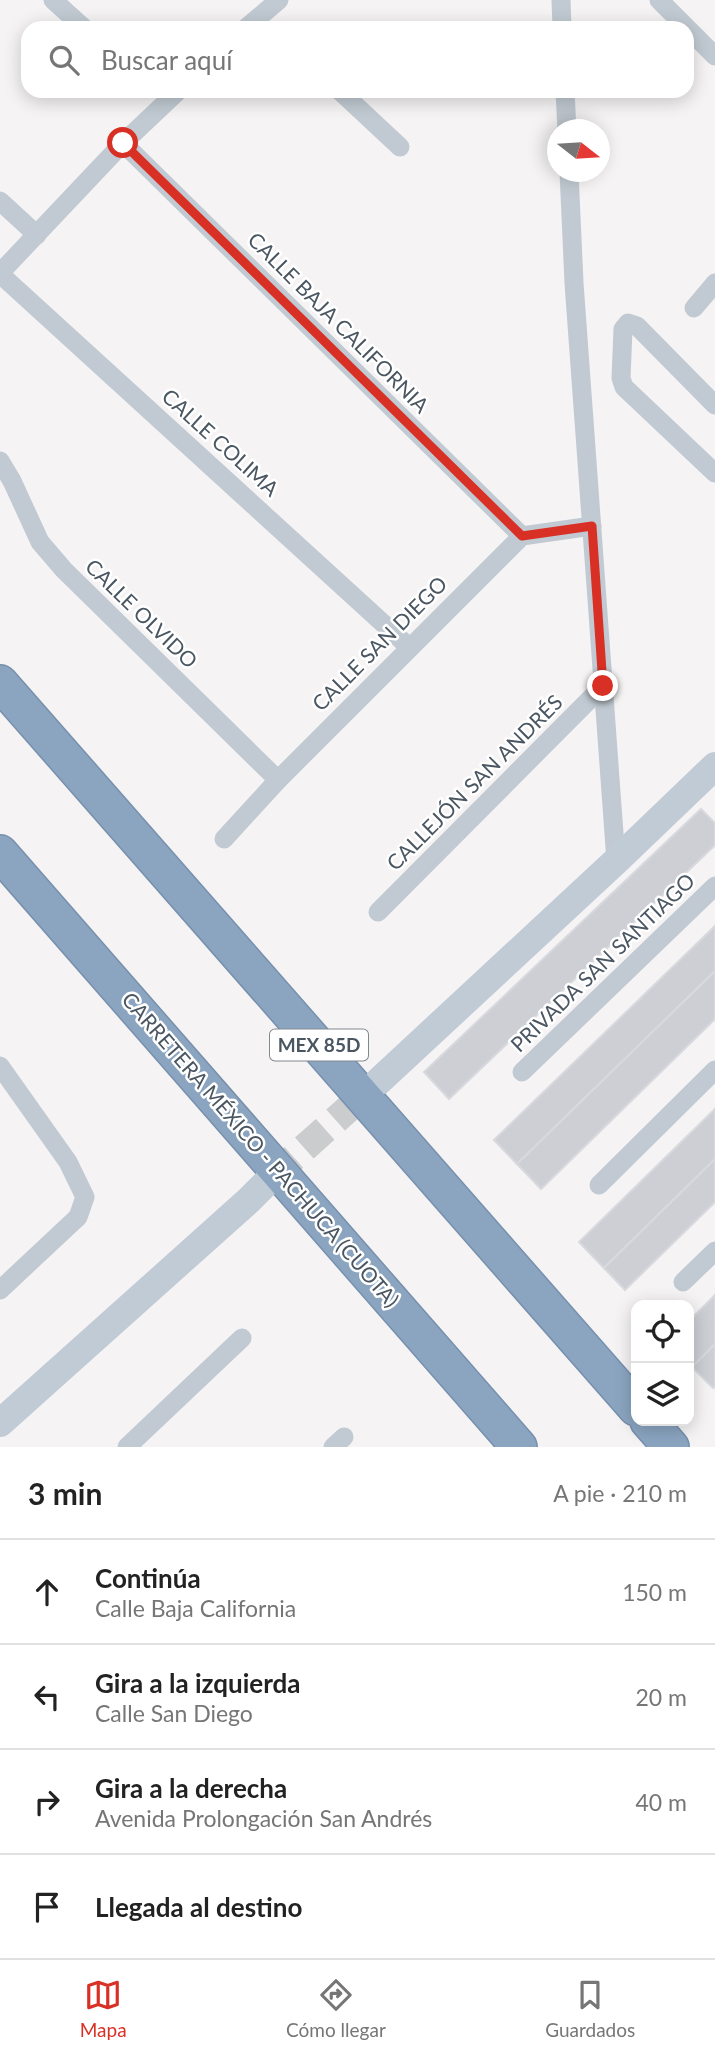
<!DOCTYPE html>
<html lang="es">
<head>
<meta charset="utf-8">
<style>
	body { margin:0; font-family:Lato,sans-serif; background:#f6f6f6; color:#222 }
	.controls { position:absolute; right:21px; bottom:21px; display:grid; overflow:hidden; border-radius:14px; box-shadow:0 4px 18px #0003 }
	.controls button { width:63px; height:63px; display:grid; place-items:center; padding:0; border:0; border-bottom:2px solid #e0e0e0; background:#fff; color:#222; font:35px sans-serif }
	.compass { position:absolute; left:547px; top:119px; width:63px; height:63px; border-radius:50%; background:#fff; box-shadow:0 4px 18px #0003; rotate:107deg }
	.stop { position:absolute; width:21px; height:21px; margin:-16px; border:5px solid #d93025; border-radius:50%; background:#fff }
	.stop.end { background:#d93025; border-color:#fff; box-shadow:0 2px 7px #0008 }
	.list { margin:0; padding:0; list-style:none }
	h2 { display:flex; justify-content:space-between; align-items:center; height:91px; margin:0; padding:0 28px; font-size:30px }
	h2 small { font-size:23px; font-weight:400; color:#767676 }
	.list li { display:grid; grid-template-columns:46px 1fr auto; gap:21px; align-items:center; box-sizing:border-box; height:105px; padding:0 28px; border-top:2px solid #e0e0e0 }
	.list b { display:block; font-size:26px; white-space:nowrap }
	.list p { margin:0; font-size:23px; white-space:nowrap; color:#767676 }
	.list em { font-size:23px; font-style:normal; color:#767676 }
	.icon { flex:none; width:38px; height:38px; fill:none; stroke:currentColor; stroke-width:2; stroke-linecap:round; stroke-linejoin:round }
	.map { position:relative; flex:none; width:715px; height:1447px; overflow:hidden }
	.search { position:absolute; background:#fff; box-shadow:0 4px 18px #0003; left:21px; right:21px; top:21px; height:77px; display:flex; align-items:center; gap:18px; box-sizing:border-box; padding:0 24px; border-radius:21px; color:#767676; font-size:26px }
	.sheet { height:511px; background:#fff }
	nav { display:flex; justify-content:space-around; align-items:center; box-sizing:border-box; height:98px; border-top:2px solid #e0e0e0; background:#fff; font-size:19px; color:#767676 }
	nav a { display:grid; justify-items:center; gap:4px }
	nav .on { color:#d93025 }
	.map>svg:first-child { display:block }
	.building { fill:#cdcfd5; stroke:#d7d9de; stroke-width:2 }
	.lines { fill:none; stroke-linecap:round; stroke-linejoin:round }
	.secondary-tunnel { stroke:#caccce; stroke-width:28; stroke-dasharray:28 14; stroke-linecap:butt }
	.highway-casing { stroke:#7690ad; stroke-width:38 }
	.street { stroke:#c1cad2; stroke-width:19 }
	.secondary { stroke:#c1cbd6; stroke-width:28 }
	.highway { stroke:#8ba5c1; stroke-width:35 }
	.route { stroke:#d93025; stroke-width:9 }
	.labels { text-anchor:middle; stroke-width:5; stroke-linejoin:round; paint-order:stroke }
	.shield { fill:#fff; stroke:#808990; stroke-width:2 }
	.shield-label { font-size:19px; font-weight:bold; fill:#4a5661 }
	.street-label { font-size:21px; fill:#4a5661; stroke:#fff }
</style>
</head>
<body>
<div class="map">
<svg width="715" height="1447" viewBox="0 0 715 1447">
	<rect width="100%" height="100%" fill="#f5f3f3"/>
	<g class="building">
		<polygon points="701,809 715,823 715,845 449,1099 424,1072"/>
		<polygon points="715,926 715,971 517,1164 494,1140"/>
		<polygon points="715,971 715,1019 541,1189 517,1164"/>
		<polygon points="715,1109 715,1159 604,1268 579,1242"/>
		<polygon points="715,1159 715,1202 625,1290 604,1268"/>
		<polygon points="715,1295 715,1344 692,1367 689,1363 689,1321"/>
		<polygon points="715,1344 715,1387 713,1388 692,1367"/>
	</g>
	<g class="lines">
		<polyline class="secondary-tunnel" points="273,1176 377,1083"/>
		<defs>
			<g id="highway">
				<polyline points="0,683 636,1408"/>
				<polyline points="0,853 519,1447"/>
				<polyline points="648,1421 671,1447"/>
			</g>
		</defs>
		<use href="#highway" class="highway-casing"/>
		<g class="street">
			<polyline points="53,0 84,28"/>
			<polyline points="561,0 562,28"/>
			<polyline points="659,0 715,56"/>
			<polyline points="246,28 279,0"/>
			<polyline points="340,91 400,147"/>
			<polyline points="565,91 567,130"/>
			<polyline points="123,143 522,536"/>
			<polyline points="569,172 574,283 616,861"/>
			<polyline points="0,201 37,235"/>
			<polyline points="0,273 123,143 178,91"/>
			<polyline points="0,274 409,647"/>
			<polyline points="694,308 715,283"/>
			<polyline points="715,405 637,326 628,323 623,329 621,378 624,387 715,473"/>
			<polyline points="0,461 12,481 40,542 64,570 278,780"/>
			<polyline points="224,839 278,780 522,536 592,526"/>
			<polyline points="378,912 603,686"/>
			<polyline points="0,1066 68,1162 85,1197 78,1217 0,1290"/>
			<polyline points="522,1072 715,886"/>
			<polyline points="599,1185 715,1070"/>
			<polyline points="683,1282 715,1251"/>
			<polyline points="127,1447 242,1338"/>
			<polyline points="333,1447 344,1437"/>
		</g>
		<g class="secondary">
			<polyline points="379,1081 616,861 715,766"/>
			<polyline points="0,1423 248,1201 273,1176"/>
		</g>
		<use href="#highway" class="highway"/>
	</g>
	<g class="lines">
		<polyline class="route" points="123,143 522,536 592,526 603,686"/>
	</g>
	<g class="labels">
		<rect class="shield" x="270" y="1029.5" width="98" height="31" rx="5"/>
		<g class="shield-label">
			<text x="319" y="1052">MEX 85D</text>
		</g>
		<g class="street-label">
			<text transform="translate(338 323) rotate(45)" y="7">CALLE BAJA CALIFORNIA</text>
			<text transform="translate(220 443) rotate(42)" y="7">CALLE COLIMA</text>
			<text transform="translate(141 614) rotate(44)" y="7">CALLE OLVIDO</text>
			<text transform="translate(380 644) rotate(-45)" y="7">CALLE SAN DIEGO</text>
			<text transform="translate(475 783) rotate(-45)" y="7">CALLEJÓN SAN ANDRÉS</text>
			<text transform="translate(603 963) rotate(-44)" y="7">PRIVADA SAN SANTIAGO</text>
			<text transform="translate(260 1150) rotate(49)" y="7">CARRETERA MÉXICO - PACHUCA (CUOTA)</text>
		</g>
	</g>
</svg>
<div class="controls">
<button><svg class="icon" aria-label="locate" viewBox="0 0 24 24"><circle cx="12" cy="12" r="6"/><path d="M12 2v4M12 18v4M2 12h4M18 12h4"/></svg></button>
<button><svg class="icon" aria-label="layers" viewBox="0 0 24 24"><path d="M12 4l9 5-9 5-9-5zM3 14l9 5 9-5"/></svg></button>
</div>
<svg class="compass" viewBox="-18 -18 36 36"><path d="M0-13l5 13h-10z" fill="#e53935"/><path d="M0 13l5-13h-10z" fill="#767676"/></svg>
<div class="stop" style="left:123px;top:143px"></div>
<div class="stop end" style="left:603px;top:686px"></div>
<div class="search"><svg class="icon" aria-label="search" viewBox="0 0 24 24"><circle cx="10" cy="10" r="6"/><path d="M15 15l6 6"/></svg>Buscar aquí</div>
</div>
<section class="sheet">
<h2>3 min<small>A pie · 210 m</small></h2>
<ul class="list">
<li><svg class="icon" aria-label="ahead" viewBox="0 0 24 24"><path d="M12 20V5M6 11l6-6 6 6"/></svg><div><b>Continúa</b><p>Calle Baja California</p></div><em>150 m</em></li>
<li><svg class="icon" aria-label="left" viewBox="0 0 24 24"><path d="M17 20v-9H6M10 6l-5 5 5 5"/></svg><div><b>Gira a la izquierda</b><p>Calle San Diego</p></div><em>20 m</em></li>
<li><svg class="icon" aria-label="right" viewBox="0 0 24 24"><path d="M7 20v-9h11M14 6l5 5-5 5"/></svg><div><b>Gira a la derecha</b><p>Avenida Prolongación San Andrés</p></div><em>40 m</em></li>
<li><svg class="icon" aria-label="arrive" viewBox="0 0 24 24"><path d="M6 21V4h12l-3 4 3 4H6"/></svg><div><b>Llegada al destino</b></div></li>
</ul>
</section>
<nav>
<a class="on"><svg class="icon" aria-label="map" viewBox="0 0 24 24"><path d="M3 6l6-2 6 2 6-2v14l-6 2-6-2-6 2zM9 4v14M15 6v14"/></svg>Mapa</a>
<a><svg class="icon" aria-label="directions" viewBox="0 0 24 24"><path d="M12 3l9 9-9 9-9-9zM9 14v-3h6M13 9l2 2-2 2"/></svg>Cómo llegar</a>
<a><svg class="icon" aria-label="saved" viewBox="0 0 24 24"><path d="M7 4h10v16l-5-4-5 4z"/></svg>Guardados</a>
</nav>
</body>
</html>
